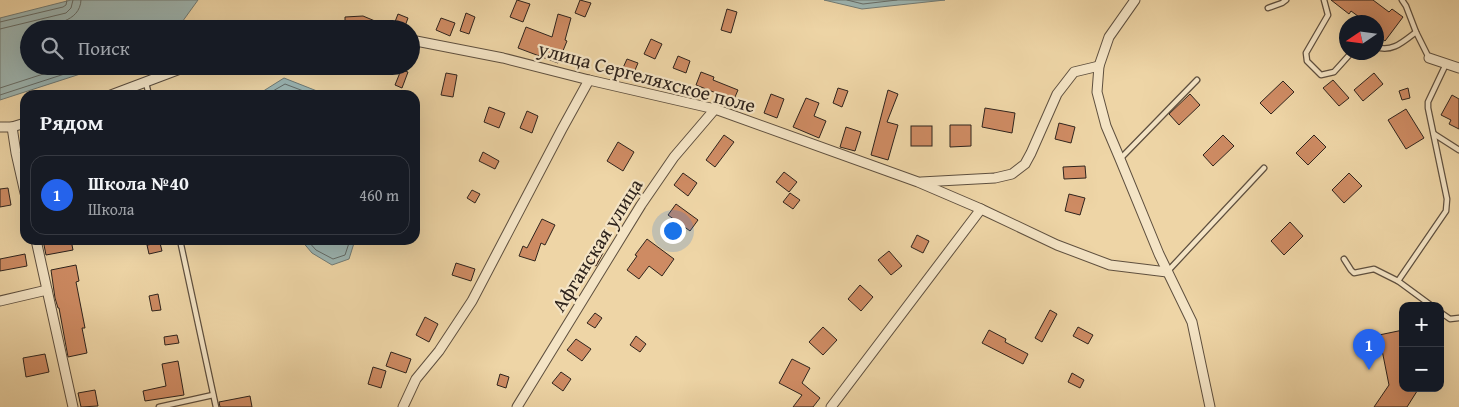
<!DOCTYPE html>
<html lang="ru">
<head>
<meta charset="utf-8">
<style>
	body { margin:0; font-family:"Gentium Book Plus",serif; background:#242831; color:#f1f3f6 }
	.controls { position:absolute; right:15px; bottom:15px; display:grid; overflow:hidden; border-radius:10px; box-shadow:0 5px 20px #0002 }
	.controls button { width:45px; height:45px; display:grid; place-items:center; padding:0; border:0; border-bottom:1px solid #363941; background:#171b24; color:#f1f3f6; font:25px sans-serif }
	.compass { position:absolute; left:1339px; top:15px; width:45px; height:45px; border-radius:50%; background:#171b24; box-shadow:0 5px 20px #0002; rotate:257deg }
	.you { position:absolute; left:672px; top:230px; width:18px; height:18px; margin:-12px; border:4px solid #fff; border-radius:50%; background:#1a73e8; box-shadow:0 0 0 8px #1a73e833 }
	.badge { display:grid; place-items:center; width:32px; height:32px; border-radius:50%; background:#2563eb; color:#fff; font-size:16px; font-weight:700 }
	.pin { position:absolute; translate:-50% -41px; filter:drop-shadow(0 1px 2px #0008) }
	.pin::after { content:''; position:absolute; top:26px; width:18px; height:15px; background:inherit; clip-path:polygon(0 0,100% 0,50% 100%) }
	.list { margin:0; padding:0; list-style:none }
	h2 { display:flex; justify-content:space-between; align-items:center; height:65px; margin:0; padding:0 20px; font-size:21px }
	h2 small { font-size:16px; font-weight:400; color:#9ea1a6 }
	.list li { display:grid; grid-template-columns:32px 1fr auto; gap:15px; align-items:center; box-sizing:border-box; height:80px; margin:0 10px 10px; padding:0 10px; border:1px solid #363941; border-radius:15px }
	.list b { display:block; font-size:19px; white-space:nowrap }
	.list p { margin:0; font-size:16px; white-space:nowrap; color:#9ea1a6 }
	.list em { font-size:16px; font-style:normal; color:#9ea1a6 }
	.icon { flex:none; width:28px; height:28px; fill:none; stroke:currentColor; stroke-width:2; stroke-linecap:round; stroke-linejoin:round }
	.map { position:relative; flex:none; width:1459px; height:407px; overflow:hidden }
	.search { position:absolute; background:#171b24; box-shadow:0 5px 20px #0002; left:20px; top:20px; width:400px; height:55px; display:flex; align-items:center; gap:12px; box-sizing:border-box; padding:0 18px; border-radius:28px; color:#9ea1a6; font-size:19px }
	.panel { position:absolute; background:#171b24; box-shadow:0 5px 20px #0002; left:20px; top:90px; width:400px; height:155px; border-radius:15px }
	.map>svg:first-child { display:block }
	.water { fill:#9eb6b2; stroke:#727c76 }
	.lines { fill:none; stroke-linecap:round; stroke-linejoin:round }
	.shore { stroke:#666d68; stroke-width:1 }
	.building { fill:#ce8b63; stroke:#2f241d }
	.lane-casing { stroke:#5f503f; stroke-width:7 }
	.street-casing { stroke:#5f503f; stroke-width:11 }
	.lane { stroke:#f4e4c5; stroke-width:4.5 }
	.street { stroke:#f4e4c5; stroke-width:9 }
	.labels { text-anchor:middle; stroke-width:4.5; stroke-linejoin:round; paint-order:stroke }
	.street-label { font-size:20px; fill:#2f241d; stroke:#f4e4c5 }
</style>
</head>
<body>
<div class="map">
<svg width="1459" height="407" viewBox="0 0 1459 407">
	<rect width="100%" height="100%" fill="#eed5a6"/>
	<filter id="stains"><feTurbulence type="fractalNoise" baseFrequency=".004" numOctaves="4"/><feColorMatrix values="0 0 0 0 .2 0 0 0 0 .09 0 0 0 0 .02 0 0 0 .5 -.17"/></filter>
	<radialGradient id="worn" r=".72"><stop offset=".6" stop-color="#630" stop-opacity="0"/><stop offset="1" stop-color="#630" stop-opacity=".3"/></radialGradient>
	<g class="water">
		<polygon points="71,0 198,0 177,29 29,29 29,66 105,66 0,100 0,18"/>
		<polygon points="824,0 945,0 862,9"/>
		<polygon points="284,78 317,91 320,95 257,95"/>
		<polygon points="301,240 355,240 349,259 332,265 312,253"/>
	</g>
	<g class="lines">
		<g class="shore">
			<polyline points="847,0 863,4 897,0"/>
			<polyline points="0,22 63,7 66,5 67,0"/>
			<polyline points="0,29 66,13 71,8 73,0"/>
			<path d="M34 29C52 24 80 23 81 0"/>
			<polyline points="0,88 68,66"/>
			<polyline points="0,95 89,66"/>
			<polyline points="266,95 285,84 314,95"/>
			<polyline points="307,240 316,250 333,259 345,255 350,240"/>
		</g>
	</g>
	<g class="building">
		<polygon points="517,0 530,4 523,22 510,17"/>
		<polygon points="580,0 591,3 585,17 575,13"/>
		<polygon points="1331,0 1373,0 1389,12 1392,9 1403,17 1385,41 1376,34 1376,22 1366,22 1351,11 1349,14"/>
		<polygon points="727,9 737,12 731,33 721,30"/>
		<polygon points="466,13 475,17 469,34 460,31"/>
		<polygon points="398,14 408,18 404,29 397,29 393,27"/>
		<polygon points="558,14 571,18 565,40 567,41 558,63 518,48 526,27 552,37"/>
		<polygon points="363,16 375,21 372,29 359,25 345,25 345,17"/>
		<polygon points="441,18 455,23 450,36 436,30"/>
		<polygon points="651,39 662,44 655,59 644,54"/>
		<polygon points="678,56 690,61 686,73 673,68"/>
		<polygon points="627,59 638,63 633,75 622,70"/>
		<polygon points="401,70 408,72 402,88 395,85"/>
		<polygon points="701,72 714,77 713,80 738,90 732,104 719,99 721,95 696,85"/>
		<polygon points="446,73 457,75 453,97 441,95"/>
		<polygon points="1374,73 1383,84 1363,101 1354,90"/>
		<polygon points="1333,80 1349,98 1339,106 1323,88"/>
		<polygon points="1283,81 1294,92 1271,114 1260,103"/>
		<polygon points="838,88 848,91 842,107 833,103"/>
		<polygon points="1408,88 1410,98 1402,100 1399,91"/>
		<polygon points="888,90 898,94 887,122 898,125 888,160 871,155"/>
		<polygon points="771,94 784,99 777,118 764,113"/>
		<polygon points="1190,94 1200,105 1179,125 1169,114"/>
		<polygon points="1452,95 1459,99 1459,129 1449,124 1451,120 1441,115"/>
		<polygon points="806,98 819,103 814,116 826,121 819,138 793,127"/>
		<polygon points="489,107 505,113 499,128 484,122"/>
		<polygon points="985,108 1015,113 1012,133 982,127"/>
		<polygon points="1406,109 1424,138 1406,149 1388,120"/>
		<polygon points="527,111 538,116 532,133 520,128"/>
		<polygon points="1059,123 1075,127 1071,143 1055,139"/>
		<polygon points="950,125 971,125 971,146 950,147"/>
		<rect x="911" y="126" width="21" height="20"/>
		<polygon points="846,127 861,132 855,151 840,147"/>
		<polygon points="724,135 734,142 715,167 706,160"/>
		<polygon points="1223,135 1234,146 1213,166 1203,155"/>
		<polygon points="1314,135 1326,147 1308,165 1296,153"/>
		<polygon points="618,142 634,152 623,171 607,161"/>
		<polygon points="483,152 499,161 495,169 479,161"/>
		<polygon points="1085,166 1086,178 1064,179 1063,167"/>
		<polygon points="784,172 797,182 789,192 776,182"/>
		<polygon points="683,173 697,183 688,196 674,185"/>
		<polygon points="1349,173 1362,186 1344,203 1332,190"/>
		<polygon points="8,188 11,205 0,207 0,189"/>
		<polygon points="472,190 480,194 475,203 467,198"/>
		<polygon points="790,193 800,200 793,209 783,202"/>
		<polygon points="1069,194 1085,198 1080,215 1065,211"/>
		<polygon points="676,204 698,220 690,231 668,215"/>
		<polygon points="542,219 555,225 545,245 541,243 535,261 519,256 523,246 527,248"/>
		<polygon points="1290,222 1303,236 1284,255 1271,241"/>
		<polygon points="917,235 929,241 923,253 911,247"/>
		<polygon points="647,239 674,259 662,276 649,266 639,279 627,270 637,256 635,255"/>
		<polygon points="43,240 71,240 73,250 46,255"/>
		<polygon points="160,243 162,251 149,254 147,245"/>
		<polygon points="592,248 603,253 596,266 585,260"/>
		<polygon points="889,251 902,266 891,275 878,260"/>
		<polygon points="25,254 27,266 0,271 0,259"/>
		<polygon points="456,263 475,269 471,281 452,275"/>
		<polygon points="76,265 79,281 76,282 85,328 82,328 87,353 68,357 59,308 58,308 55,298 51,270"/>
		<polygon points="860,285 873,297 861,311 848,299"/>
		<polygon points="158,294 161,310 152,311 149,296"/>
		<polygon points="1050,310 1057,314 1042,342 1035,338"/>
		<polygon points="595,313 602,318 595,328 587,323"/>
		<polygon points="425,317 438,324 429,342 416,335"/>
		<polygon points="823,327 837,340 823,355 809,342"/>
		<polygon points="1078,327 1093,335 1088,344 1073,336"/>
		<polygon points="989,330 1006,339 1005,342 1028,354 1023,364 982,343"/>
		<polygon points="1403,330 1403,388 1419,388 1407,407 1374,407 1389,385 1379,335"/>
		<polygon points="177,335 179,343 165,345 164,337"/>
		<polygon points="636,336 646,344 640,352 630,345"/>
		<polygon points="576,339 591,349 582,361 567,350"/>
		<polygon points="391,352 411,359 406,373 386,366"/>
		<polygon points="45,354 49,372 26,377 23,358"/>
		<polygon points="792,359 810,368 802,383 820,398 813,407 793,407 802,395 779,383"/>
		<polygon points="178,361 184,395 145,401 143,391 166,386 162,364"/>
		<polygon points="373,367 386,371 381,388 368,384"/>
		<polygon points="561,372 571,379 563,391 552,383"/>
		<polygon points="1072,373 1084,380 1080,388 1068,382"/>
		<polygon points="500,374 509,377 506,388 497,385"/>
		<polygon points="95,390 98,406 81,407 78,393"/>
		<polygon points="250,396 252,407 220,407 219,402"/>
	</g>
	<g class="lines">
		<defs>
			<g id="lane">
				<polyline points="1324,0 1328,15 1306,53 1307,61 1321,75 1334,72 1352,52"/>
				<polyline points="1402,0 1406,6 1416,32 1429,58"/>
				<polyline points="1268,8 1282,3 1286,0"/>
				<path d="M1376 47C1392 53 1404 41 1416 32"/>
				<polyline points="146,83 149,95"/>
				<polyline points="1434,134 1459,150"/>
				<polyline points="1121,158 1197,80"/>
				<polyline points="180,240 216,407"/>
				<polyline points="1344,259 1351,270 1354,273 1374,269 1398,281 1446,211 1447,199 1428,108 1428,102 1446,64"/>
				<polyline points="1167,272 1264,168"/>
				<polyline points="1398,281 1432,306"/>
				<polyline points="1440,312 1450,319 1459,318"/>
				<polyline points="159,407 213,395"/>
			</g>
			<g id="street">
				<polyline points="1135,0 1109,37 1099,66 1097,92 1106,126 1120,159 1159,254 1192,322 1210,407"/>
				<polyline points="411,40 503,58 589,80 715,109 918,182 981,209"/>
				<polyline points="1429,58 1459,68"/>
				<polyline points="111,95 188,66"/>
				<polyline points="0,127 12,127 25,123"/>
				<polyline points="12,127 16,153 25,193"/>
				<polyline points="921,182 995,178 1012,174 1025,164 1031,153 1057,94 1074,72 1099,66"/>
				<polyline points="36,240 73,407"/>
				<polyline points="0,301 47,290"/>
				<polyline points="403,407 416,379 439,351 472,301 562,129 589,80"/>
				<polyline points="517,407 641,205 674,157 715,109"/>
				<polyline points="831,407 981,209 1057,245 1110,265 1167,272"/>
			</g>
		</defs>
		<use href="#lane" class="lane-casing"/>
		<use href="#street" class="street-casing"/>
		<use href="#lane" class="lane"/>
		<use href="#street" class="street"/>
	</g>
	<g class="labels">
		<g class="street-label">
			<text transform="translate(647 77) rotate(15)" y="7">улица Сергеляхское поле</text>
			<text transform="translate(597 245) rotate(-58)" y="7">Афганская улица</text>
		</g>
	</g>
	<rect width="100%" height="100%" filter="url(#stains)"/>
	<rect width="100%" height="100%" fill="url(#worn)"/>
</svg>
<div class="controls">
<button>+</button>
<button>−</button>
</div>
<svg class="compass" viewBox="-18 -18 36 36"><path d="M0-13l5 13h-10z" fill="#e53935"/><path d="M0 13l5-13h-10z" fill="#9ea1a6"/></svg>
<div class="you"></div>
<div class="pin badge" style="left:1369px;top:370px">1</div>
<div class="search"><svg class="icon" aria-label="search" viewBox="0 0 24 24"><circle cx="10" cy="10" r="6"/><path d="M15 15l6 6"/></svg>Поиск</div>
<section class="panel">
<h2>Рядом<small></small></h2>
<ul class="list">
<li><span class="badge">1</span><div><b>Школа №40</b><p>Школа</p></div><em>460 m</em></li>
</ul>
</section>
</div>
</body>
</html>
